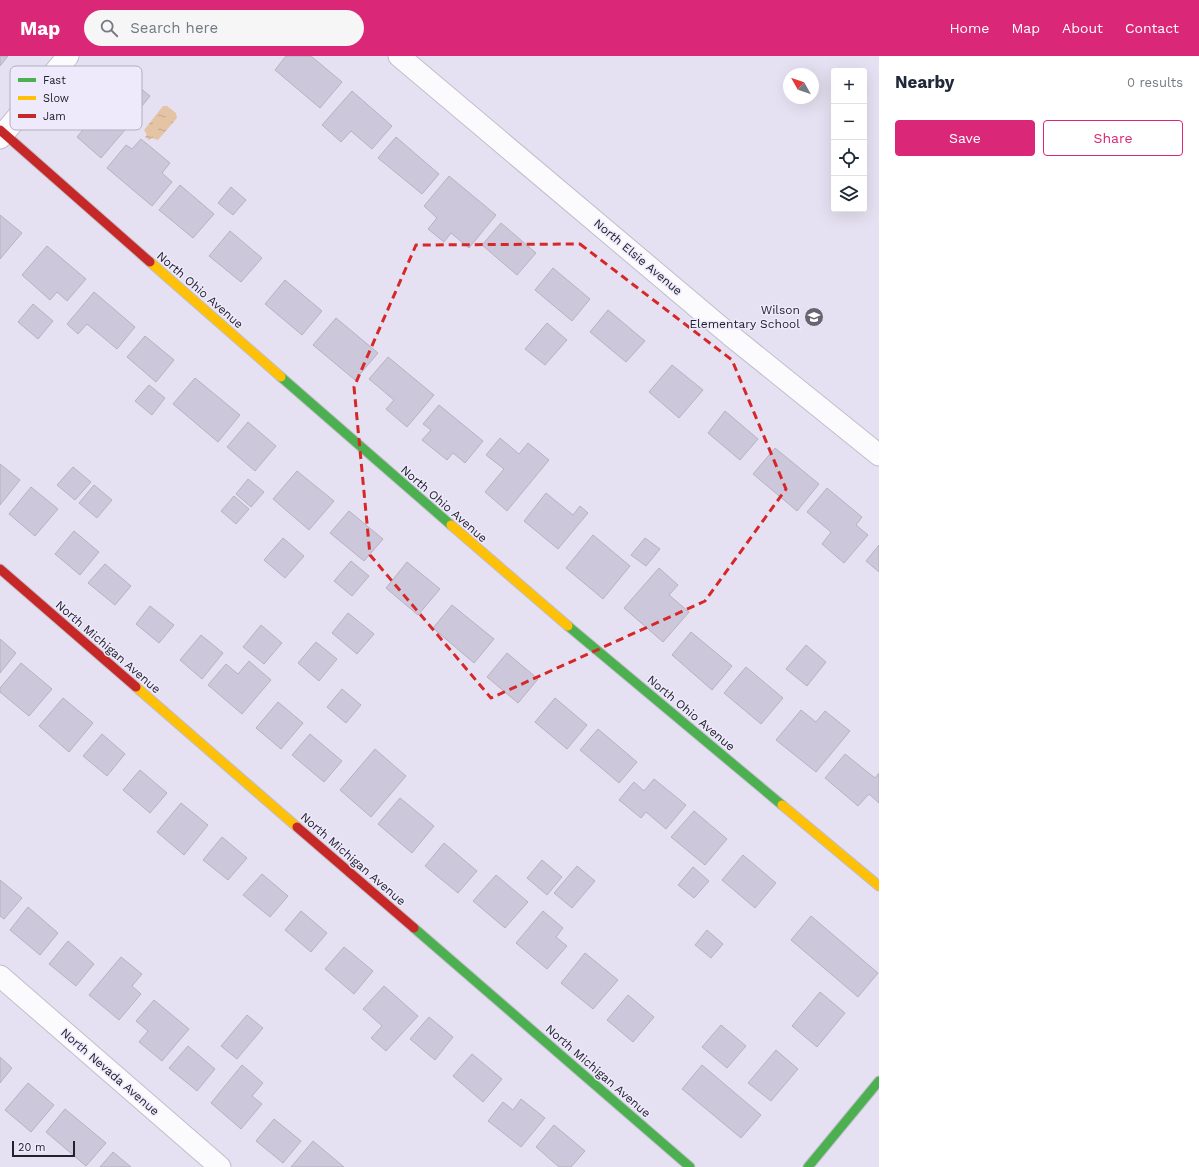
<!DOCTYPE html>
<html lang="en">
<head>
<meta charset="utf-8">
<style>
	body { margin:0; font-family:"Work Sans",sans-serif; background:#f6f6f7; color:#1f2937 }
	.controls { position:absolute; right:12px; top:12px; display:grid; overflow:hidden; border-radius:4px; box-shadow:0 4px 16px #0002 }
	.controls button { width:36px; height:36px; display:grid; place-items:center; padding:0; border:0; border-bottom:1px solid #e0e1e3; background:#fff; color:#1f2937; font:20px sans-serif }
	.compass { position:absolute; left:783px; top:12px; width:36px; height:36px; border-radius:50%; background:#fff; box-shadow:0 4px 16px #0002; rotate:310deg }
	.scale { position:absolute; left:12px; bottom:10px; width:63px; box-sizing:border-box; padding-left:4px; border:2px solid #23212b; border-top:0; font-size:11px; line-height:14px; white-space:nowrap; color:#23212b; -webkit-text-stroke:3px #eeeafc; paint-order:stroke }
	.list { margin:0; padding:0; list-style:none }
	h2 { display:flex; justify-content:space-between; align-items:center; height:52px; margin:0; padding:0 16px; font-size:17px }
	h2 small { font-size:13px; font-weight:400; color:#747a83 }
	.actions { display:flex; gap:8px; padding:12px 16px }
	.actions a { flex:1; padding:9px 0; border:1px solid #db2777; border-radius:4px; text-align:center; font-size:14px; color:#db2777 }
	.actions .main { background:#db2777; color:#fff }
	.icon { flex:none; width:22px; height:22px; fill:none; stroke:currentColor; stroke-width:2; stroke-linecap:round; stroke-linejoin:round }
	.map { position:relative; flex:none; width:879px; height:1111px; overflow:hidden }
	header { display:flex; align-items:center; gap:24px; box-sizing:border-box; height:56px; padding:0 20px; background:#db2777; color:#fff }
	header strong { font-size:19px }
	nav { display:flex; gap:22px; margin-inline-start:auto; font-size:14px }
	.search { width:280px; height:36px; background:#f6f6f7; display:flex; align-items:center; gap:10px; box-sizing:border-box; padding:0 14px; border-radius:22px; color:#747a83; font-size:15px }
	main { display:flex }
	aside { flex:1; background:#fff }
	.map>svg:first-child { display:block }
	.water { fill:url(#water-ripples) }
	.building { fill:#ccc7da; stroke:#b6b3c0 }
	.lines { fill:none; stroke-linecap:round; stroke-linejoin:round }
	.street-casing { stroke:#c1becb; stroke-width:23 }
	.fast-casing { stroke:#c1becb; stroke-width:11 }
	.slow-casing { stroke:#c1becb; stroke-width:11 }
	.jam-casing { stroke:#c1becb; stroke-width:11 }
	.street { stroke:#fbfafd; stroke-width:21 }
	.fast { stroke:#4caf50; stroke-width:9 }
	.slow { stroke:#ffc107; stroke-width:9 }
	.jam { stroke:#c62828; stroke-width:9 }
	.marked { fill:none; stroke:#d62828; stroke-width:3; stroke-dasharray:8 5; stroke-linejoin:round }
	.labels { text-anchor:middle; stroke-width:3; stroke-linejoin:round; paint-order:stroke }
	.street-label { font-size:12px; fill:#23212b; stroke:#eeeafc }
	.poi-label { font-size:12px; fill:#23212b; stroke:#eeeafc; text-anchor:end }
	.key { fill:#eeeafc; stroke:#b1aebd; stroke-width:1 }
	.key-label { font-size:11px; fill:#23212b }
</style>
</head>
<body>
<header>
<strong>Map</strong>
<div class="search"><svg class="icon" aria-label="search" viewBox="0 0 24 24"><circle cx="10" cy="10" r="6"/><path d="M15 15l6 6"/></svg>Search here</div>
<nav><a>Home</a><a>Map</a><a>About</a><a>Contact</a></nav>
</header>
<main>
<div class="map">
<svg width="879" height="1111" viewBox="0 0 879 1111">
	<defs>
		<pattern id="water-ripples" width="26" height="14" patternUnits="userSpaceOnUse"><rect width="26" height="14" fill="#e4c4a4"/><path d="M2 4q2-2 4 0t4 0M15 11q2-2 4 0t4 0" fill="none" stroke="#c3a88d"/></pattern>
	</defs>
	<rect width="100%" height="100%" fill="#e5e1f2"/>
	<polygon class="water" points="163,50 167,50 176,57 177,62 158,84 152,82 149,84 145,81 147,79 144,74"/>
	<g class="building">
		<polygon points="0,0 8,0 0,10"/>
		<polygon points="286,0 311,0 342,26 320,52 275,14"/>
		<polygon points="128,22 150,40 133,61 111,42"/>
		<polygon points="352,35 392,70 372,93 351,75 341,86 322,69"/>
		<polygon points="105,47 130,68 101,102 77,81"/>
		<polygon points="396,81 439,118 422,138 378,102"/>
		<polygon points="141,83 170,107 162,117 172,126 152,150 107,112 126,89 132,93"/>
		<polygon points="449,120 496,159 469,192 451,177 444,186 428,173 437,162 424,150"/>
		<polygon points="180,129 214,158 193,182 159,154"/>
		<polygon points="231,131 246,144 233,159 218,147"/>
		<polygon points="0,159 22,177 0,203"/>
		<polygon points="501,167 536,197 517,219 482,189"/>
		<polygon points="230,175 262,202 241,226 209,200"/>
		<polygon points="47,190 86,223 67,245 57,236 50,244 22,219"/>
		<polygon points="553,212 590,243 572,265 535,234"/>
		<polygon points="285,224 322,255 302,279 265,248"/>
		<polygon points="94,236 135,271 117,293 87,268 78,278 67,268"/>
		<polygon points="33,248 53,265 38,283 18,266"/>
		<polygon points="608,254 645,285 626,306 590,276"/>
		<polygon points="336,262 378,297 355,324 313,289"/>
		<polygon points="547,267 567,284 545,309 525,293"/>
		<polygon points="145,280 174,304 156,326 127,301"/>
		<polygon points="388,301 434,339 407,371 386,353 394,344 369,323"/>
		<polygon points="672,309 703,334 679,362 649,336"/>
		<polygon points="195,322 240,359 218,386 173,348"/>
		<polygon points="149,329 165,342 152,359 135,345"/>
		<polygon points="439,349 483,385 465,407 453,397 447,404 422,384 431,374 423,368"/>
		<polygon points="725,355 758,383 740,404 708,377"/>
		<polygon points="248,366 276,390 255,415 227,391"/>
		<polygon points="500,382 519,398 528,387 549,404 507,455 485,436 504,413 486,399"/>
		<polygon points="775,392 819,428 797,455 753,418"/>
		<polygon points="0,408 20,424 0,449"/>
		<polygon points="73,411 91,426 75,444 57,429"/>
		<polygon points="297,415 334,445 309,474 273,443"/>
		<polygon points="248,423 264,436 251,451 236,438"/>
		<polygon points="94,429 112,444 97,462 79,447"/>
		<polygon points="31,431 58,453 35,480 9,458"/>
		<polygon points="827,432 862,461 856,469 868,479 844,507 822,488 831,476 807,456"/>
		<polygon points="546,437 573,459 580,450 588,457 558,493 524,465"/>
		<polygon points="234,440 249,453 236,468 221,455"/>
		<polygon points="349,455 383,483 364,505 330,477"/>
		<polygon points="74,475 99,496 80,519 55,498"/>
		<polygon points="593,479 630,510 603,543 566,512"/>
		<polygon points="283,482 304,500 285,522 264,504"/>
		<polygon points="645,482 660,493 646,510 631,499"/>
		<polygon points="879,489 879,516 866,505"/>
		<polygon points="351,505 369,520 352,540 334,525"/>
		<polygon points="407,506 440,533 418,559 386,532"/>
		<polygon points="105,508 131,530 115,549 88,527"/>
		<polygon points="659,512 678,529 669,539 689,556 663,586 624,552"/>
		<polygon points="452,549 494,583 474,607 433,572"/>
		<polygon points="150,550 174,569 159,587 136,568"/>
		<polygon points="348,557 374,578 357,598 332,577"/>
		<polygon points="261,569 282,587 264,608 243,591"/>
		<polygon points="691,576 732,610 712,634 672,599"/>
		<polygon points="201,579 223,597 202,623 180,604"/>
		<polygon points="0,583 16,597 0,617"/>
		<polygon points="316,586 337,603 319,625 298,607"/>
		<polygon points="806,589 826,606 807,630 786,613"/>
		<polygon points="507,597 538,623 518,647 487,621"/>
		<polygon points="249,605 271,624 242,658 208,629 226,608 238,618"/>
		<polygon points="21,607 52,633 29,660 0,636 0,632"/>
		<polygon points="746,611 783,642 761,668 724,637"/>
		<polygon points="342,633 361,649 346,667 327,651"/>
		<polygon points="63,642 93,667 69,696 39,670"/>
		<polygon points="555,642 587,669 567,693 535,666"/>
		<polygon points="278,646 303,667 281,693 256,672"/>
		<polygon points="801,654 816,666 825,655 850,675 816,716 776,684"/>
		<polygon points="598,673 637,706 619,727 580,694"/>
		<polygon points="102,678 125,698 107,720 83,700"/>
		<polygon points="310,678 342,705 324,726 292,699"/>
		<polygon points="375,693 406,720 371,761 340,734"/>
		<polygon points="845,698 875,722 879,717 879,747 869,738 858,750 825,722"/>
		<polygon points="140,714 167,737 150,757 123,734"/>
		<polygon points="654,723 686,749 666,773 646,756 641,762 619,744 634,726 644,735"/>
		<polygon points="400,742 434,770 412,797 378,768"/>
		<polygon points="181,747 208,769 184,799 157,776"/>
		<polygon points="694,755 727,783 705,809 671,781"/>
		<polygon points="222,781 247,802 228,824 203,804"/>
		<polygon points="444,787 477,815 458,837 425,810"/>
		<polygon points="743,799 776,827 755,852 722,824"/>
		<polygon points="542,804 562,821 547,839 527,822"/>
		<polygon points="577,810 595,825 572,852 554,837"/>
		<polygon points="693,811 709,825 694,842 678,829"/>
		<polygon points="262,818 288,840 270,861 243,839"/>
		<polygon points="496,819 528,846 505,872 473,845"/>
		<polygon points="0,824 22,842 4,863 0,860"/>
		<polygon points="28,851 58,877 40,899 10,874"/>
		<polygon points="301,855 327,877 311,896 285,874"/>
		<polygon points="543,855 563,872 556,881 567,890 547,913 516,887"/>
		<polygon points="811,860 878,917 858,941 791,884"/>
		<polygon points="707,874 723,888 711,902 695,889"/>
		<polygon points="68,885 94,908 76,930 49,908"/>
		<polygon points="344,891 373,915 354,938 325,913"/>
		<polygon points="585,897 618,924 593,953 561,927"/>
		<polygon points="121,901 142,918 132,930 141,938 119,964 89,939"/>
		<polygon points="384,930 418,960 386,995 371,982 382,970 363,953"/>
		<polygon points="820,936 845,957 817,991 792,970"/>
		<polygon points="628,939 654,961 633,986 607,964"/>
		<polygon points="154,944 189,973 162,1005 139,986 148,975 136,965"/>
		<polygon points="247,959 263,972 237,1003 221,990"/>
		<polygon points="429,961 453,981 435,1004 410,983"/>
		<polygon points="721,969 746,990 727,1012 702,991"/>
		<polygon points="188,990 215,1013 197,1035 169,1012"/>
		<polygon points="776,994 798,1013 771,1045 748,1027"/>
		<polygon points="472,998 502,1023 483,1046 453,1020"/>
		<polygon points="0,1001 12,1012 0,1027"/>
		<polygon points="242,1009 263,1027 252,1040 262,1048 241,1073 211,1047"/>
		<polygon points="702,1009 761,1059 741,1082 682,1033"/>
		<polygon points="28,1027 54,1049 31,1076 5,1054"/>
		<polygon points="521,1043 545,1062 521,1091 488,1065 503,1046 513,1054"/>
		<polygon points="65,1053 106,1087 86,1110 46,1076"/>
		<polygon points="274,1063 301,1085 283,1107 256,1085"/>
		<polygon points="554,1069 585,1095 571,1111 559,1111 536,1091"/>
		<polygon points="313,1085 344,1111 291,1111"/>
		<polygon points="113,1096 131,1111 100,1111"/>
	</g>
	<g class="lines">
		<defs>
			<g id="street">
				<polyline points="399,0 730,279 879,399"/>
				<polyline points="0,82 68,0"/>
				<polyline points="0,920 220,1111"/>
			</g>
			<g id="fast">
				<polyline points="281,321 451,469"/>
				<polyline points="568,570 782,749"/>
				<polyline points="414,872 690,1111"/>
				<polyline points="808,1111 879,1025"/>
			</g>
			<g id="slow">
				<polyline points="150,206 281,321"/>
				<polyline points="451,469 568,570"/>
				<polyline points="136,631 297,771"/>
				<polyline points="782,749 879,830"/>
			</g>
			<g id="jam">
				<polyline points="0,74 150,206"/>
				<polyline points="0,513 136,631"/>
				<polyline points="297,771 414,872"/>
			</g>
		</defs>
		<use href="#street" class="street-casing"/>
		<use href="#fast" class="fast-casing"/>
		<use href="#slow" class="slow-casing"/>
		<use href="#jam" class="jam-casing"/>
		<use href="#street" class="street"/>
		<use href="#fast" class="fast"/>
		<use href="#slow" class="slow"/>
		<use href="#jam" class="jam"/>
	</g>
	<path class="marked" d="M580 188 732 304 786 433 705 545 491 642 370 499 354 331 416 189Z"/>
	<defs>
		<symbol id="school-disc" viewBox="-11 -11 22 22"><circle r="9.5" fill="#676471" stroke="#eeeafc"/><path d="M0-5L7-2L0 1L-7-2ZM-4 1L0 2.5L4 1V4Q0 6-4 4Z" fill="#fff"/></symbol>
	</defs>
	<g fill-rule="evenodd">
		<use href="#school-disc" x="803" y="250" width="22" height="22"/>
	</g>
	<g class="labels">
		<g class="street-label">
			<text transform="translate(638 201) rotate(40)" y="4">North Elsie Avenue</text>
			<text transform="translate(200 234) rotate(41)" y="4">North Ohio Avenue</text>
			<text transform="translate(444 448) rotate(41)" y="4">North Ohio Avenue</text>
			<text transform="translate(108 591) rotate(41)" y="4">North Michigan Avenue</text>
			<text transform="translate(691 657) rotate(40)" y="4">North Ohio Avenue</text>
			<text transform="translate(353 803) rotate(41)" y="4">North Michigan Avenue</text>
			<text transform="translate(598 1015) rotate(41)" y="4">North Michigan Avenue</text>
			<text transform="translate(110 1016) rotate(41)" y="4">North Nevada Avenue</text>
		</g>
		<g class="poi-label">
			<text x="800" y="258">Wilson<tspan x="800" dy="14">Elementary School</tspan></text>
		</g>
	</g>
	<rect x="10" y="10" width="132" height="64" rx="6" class="key"/>
	<rect x="18" y="22" width="18" height="4" fill="#4caf50"/>
	<rect x="18" y="40" width="18" height="4" fill="#ffc107"/>
	<rect x="18" y="58" width="18" height="4" fill="#c62828"/>
	<g class="key-label">
		<text x="43" y="28">Fast</text>
		<text x="43" y="46">Slow</text>
		<text x="43" y="64">Jam</text>
	</g>
</svg>
<div class="controls">
<button>+</button>
<button>−</button>
<button><svg class="icon" aria-label="locate" viewBox="0 0 24 24"><circle cx="12" cy="12" r="6"/><path d="M12 2v4M12 18v4M2 12h4M18 12h4"/></svg></button>
<button><svg class="icon" aria-label="layers" viewBox="0 0 24 24"><path d="M12 4l9 5-9 5-9-5zM3 14l9 5 9-5"/></svg></button>
</div>
<svg class="compass" viewBox="-18 -18 36 36"><path d="M0-13l5 13h-10z" fill="#e53935"/><path d="M0 13l5-13h-10z" fill="#747a83"/></svg>
<div class="scale">20 m</div>
</div>
<aside>
<h2>Nearby<small>0 results</small></h2>
<ul class="list">
</ul>
<div class="actions"><a class="main">Save</a><a>Share</a></div>
</aside>
</main>
</body>
</html>
